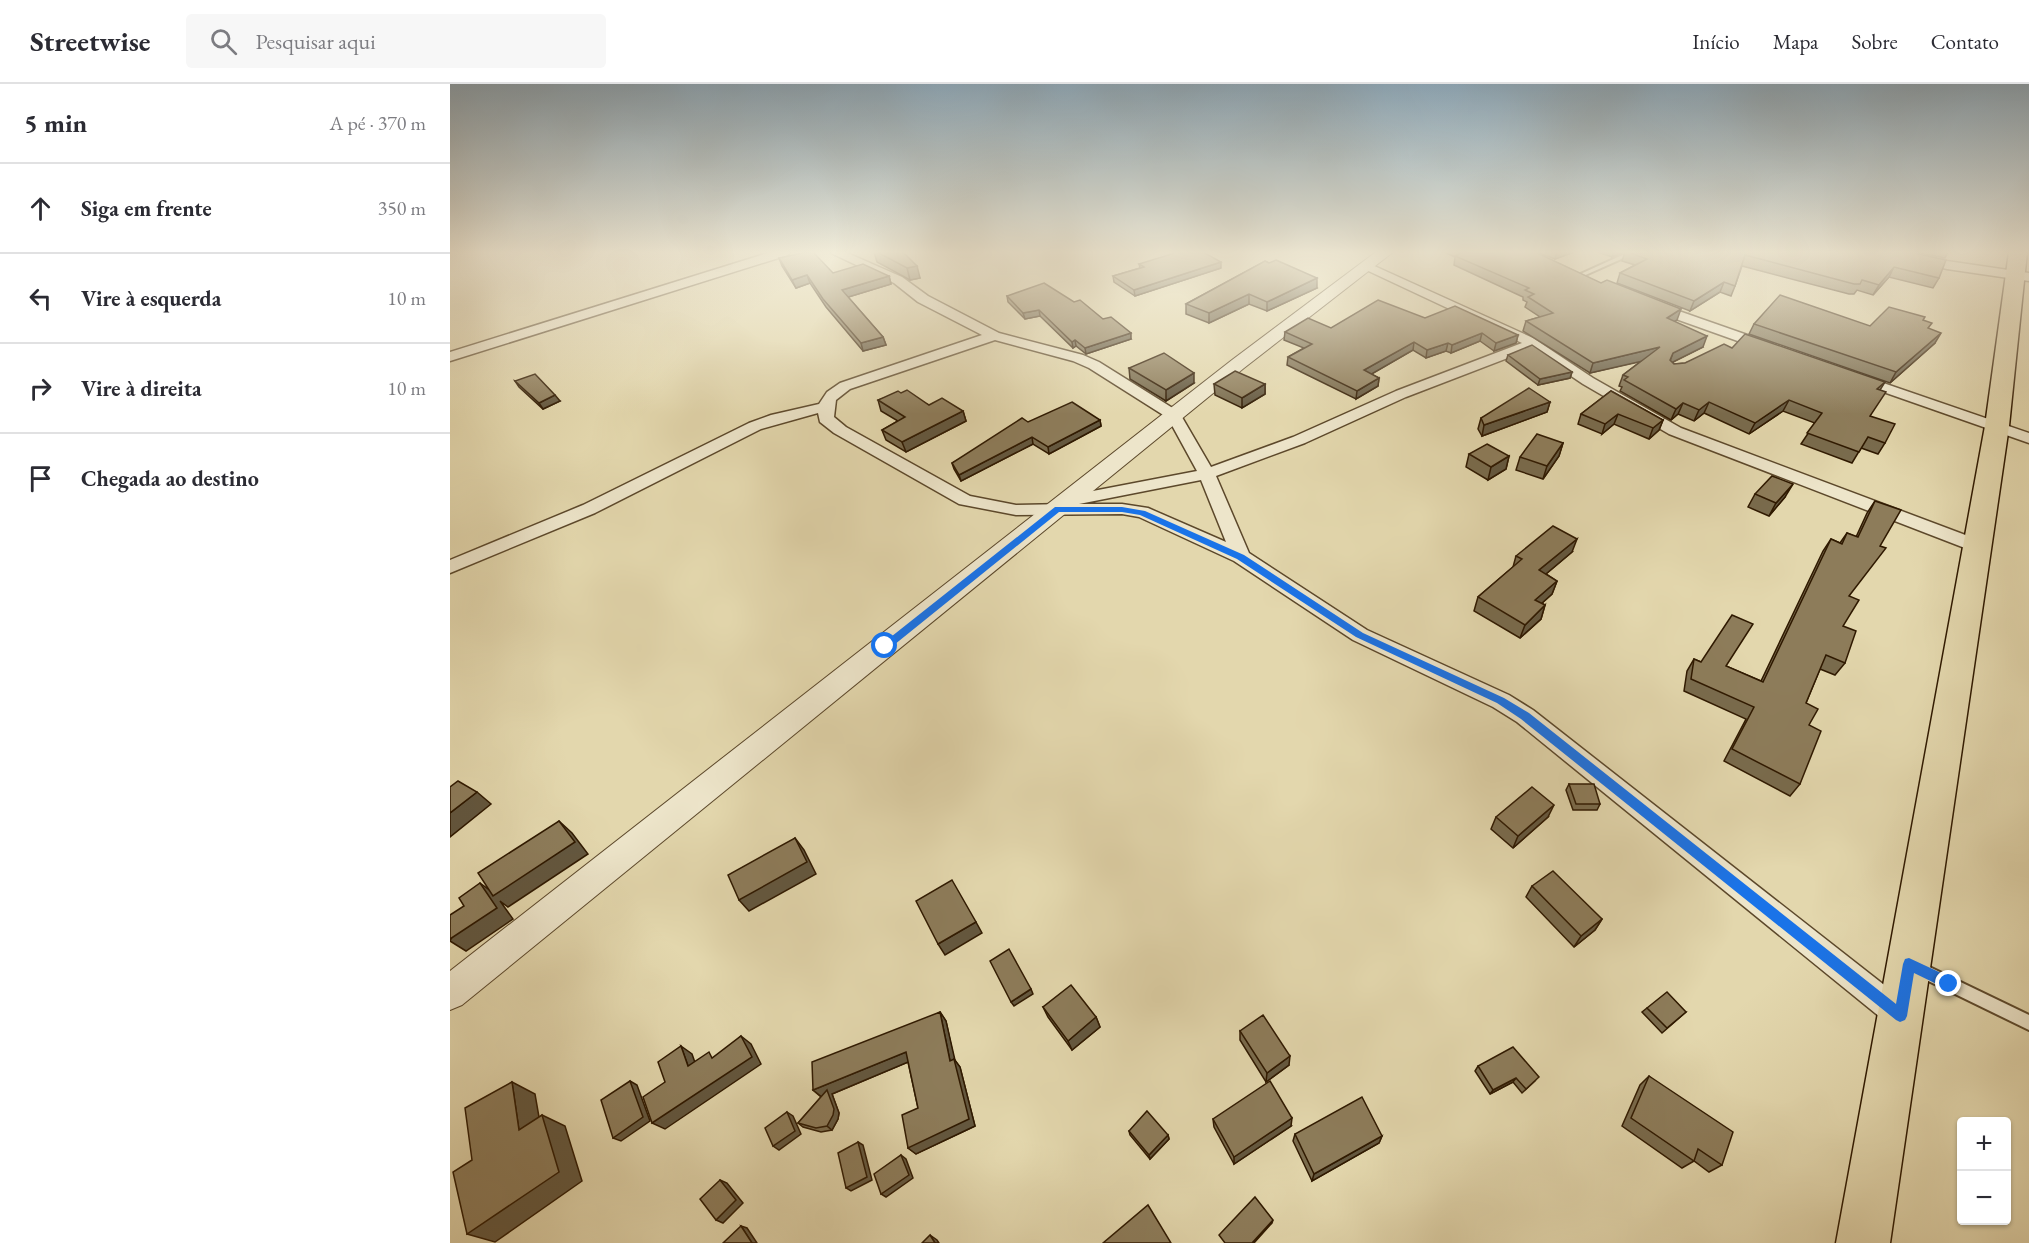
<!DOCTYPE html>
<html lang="pt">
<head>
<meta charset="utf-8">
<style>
	body { margin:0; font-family:"EB Garamond",serif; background:#f7f7f7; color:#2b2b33 }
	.controls { position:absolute; right:18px; bottom:18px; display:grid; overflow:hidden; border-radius:6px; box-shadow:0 2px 4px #0004 }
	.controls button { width:54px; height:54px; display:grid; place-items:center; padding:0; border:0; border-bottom:2px solid #e1e1e2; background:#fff; color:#2b2b33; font:30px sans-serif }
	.stop { position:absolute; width:18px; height:18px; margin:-14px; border:4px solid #1a73e8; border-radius:50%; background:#fff }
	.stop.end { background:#1a73e8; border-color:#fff; box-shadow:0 2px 6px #0008 }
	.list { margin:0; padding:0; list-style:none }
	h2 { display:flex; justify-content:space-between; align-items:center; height:78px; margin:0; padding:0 24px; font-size:26px }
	h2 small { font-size:20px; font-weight:400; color:#7c7c81 }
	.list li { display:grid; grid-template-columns:39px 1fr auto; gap:18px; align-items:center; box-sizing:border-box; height:90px; padding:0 24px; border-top:2px solid #e1e1e2 }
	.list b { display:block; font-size:22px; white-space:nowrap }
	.list em { font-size:20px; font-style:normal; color:#7c7c81 }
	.icon { flex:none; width:33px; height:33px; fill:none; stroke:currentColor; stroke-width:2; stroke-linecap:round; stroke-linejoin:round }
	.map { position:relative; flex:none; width:1579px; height:1159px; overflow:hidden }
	header { display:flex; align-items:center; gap:36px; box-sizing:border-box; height:84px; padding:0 30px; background:#fff; border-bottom:2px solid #e1e1e2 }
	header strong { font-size:28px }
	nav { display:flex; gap:33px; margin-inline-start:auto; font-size:21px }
	.search { width:420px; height:54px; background:#f7f7f7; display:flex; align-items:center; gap:15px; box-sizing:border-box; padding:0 21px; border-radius:6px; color:#7c7c81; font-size:22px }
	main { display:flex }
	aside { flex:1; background:#fff }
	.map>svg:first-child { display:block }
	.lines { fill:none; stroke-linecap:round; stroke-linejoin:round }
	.service-casing { stroke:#5c482b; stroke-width:4 }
	.minor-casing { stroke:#5c482b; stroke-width:3 }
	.tertiary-casing { stroke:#5c482b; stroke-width:2 }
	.primary-casing { stroke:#2f1900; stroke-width:3 }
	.service { fill:#ede5ca; fill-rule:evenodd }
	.minor { fill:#ede5ca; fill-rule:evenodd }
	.tertiary { fill:#ede5ca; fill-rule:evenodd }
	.primary { fill:#e3d7ad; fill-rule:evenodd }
	.wall { fill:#796b4d; stroke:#2f1900; stroke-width:1.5 }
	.shaded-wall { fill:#63573f; stroke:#2f1900; stroke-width:1.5 }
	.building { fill:#8d7c5a; stroke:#2f1900; stroke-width:1.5 }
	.route { fill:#1a73e8 }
</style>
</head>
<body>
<header>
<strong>Streetwise</strong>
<div class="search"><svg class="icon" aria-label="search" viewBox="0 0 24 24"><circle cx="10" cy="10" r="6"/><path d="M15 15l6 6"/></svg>Pesquisar aqui</div>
<nav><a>Início</a><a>Mapa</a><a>Sobre</a><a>Contato</a></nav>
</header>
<main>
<aside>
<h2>5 min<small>A pé · 370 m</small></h2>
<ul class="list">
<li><svg class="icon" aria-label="ahead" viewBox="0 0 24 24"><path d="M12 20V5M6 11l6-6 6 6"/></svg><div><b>Siga em frente</b></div><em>350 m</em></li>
<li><svg class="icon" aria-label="left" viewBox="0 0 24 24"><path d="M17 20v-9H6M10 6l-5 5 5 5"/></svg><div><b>Vire à esquerda</b></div><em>10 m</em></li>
<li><svg class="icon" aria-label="right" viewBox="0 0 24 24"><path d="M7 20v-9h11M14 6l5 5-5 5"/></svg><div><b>Vire à direita</b></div><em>10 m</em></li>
<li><svg class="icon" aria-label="arrive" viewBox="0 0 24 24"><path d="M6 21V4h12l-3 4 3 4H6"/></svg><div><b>Chegada ao destino</b></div></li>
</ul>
</aside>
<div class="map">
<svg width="1579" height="1159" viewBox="0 0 1579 1159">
	<rect width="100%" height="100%" fill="#e3d7ad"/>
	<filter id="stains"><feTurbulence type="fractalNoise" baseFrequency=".00333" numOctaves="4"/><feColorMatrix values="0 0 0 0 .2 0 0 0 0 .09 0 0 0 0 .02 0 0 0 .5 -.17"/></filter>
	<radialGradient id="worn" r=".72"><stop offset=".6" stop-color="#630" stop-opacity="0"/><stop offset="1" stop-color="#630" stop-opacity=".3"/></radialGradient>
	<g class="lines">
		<defs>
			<g id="service">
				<polygon points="1179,168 1187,168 1131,193 1126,192"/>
				<polygon points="1467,877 1579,931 1579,946 1462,889 1460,884 1462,879"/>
			</g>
			<g id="minor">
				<polygon points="321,168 340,168 338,171 0,277 0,268"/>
				<path d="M379 168H395L452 193 478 212 549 249 633 271 649 278 729 328 761 383 843 353 946 307 1072 259 910 183 916 179 920 180 1083 254 1143 294 1231 344 1534 458 1536 462 1534 466H1520L1219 350 1133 300 1081 265 956 313 855 359 766 392 799 469 917 546 1059 611 1083 626 1461 922 1465 932 1461 942 1451 946 1441 942 1067 638 1043 623 903 556 784 477 689 433 672 430 566 431 509 420 384 349 370 338 368 329 311 345 145 429 0 489V476L133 421 299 339 321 331 369 320 377 308 390 299 532 251 468 218 444 199ZM545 256 623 277 639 284 718 334 747 387 622 411 616 412 613 416 617 420 566 421 520 412 396 343 384 333 386 316 400 305ZM751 396 776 458 698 424 672 420H629Z"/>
				<polygon points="1432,168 1455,168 1497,177 1579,189 1579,197 1497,185 1434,171"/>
				<polygon points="1203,218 1323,260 1325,263 1318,267 1313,266 1198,225 1196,222"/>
				<polygon points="1407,290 1579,349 1579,359 1402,297 1400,294"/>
			</g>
			<polygon id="tertiary" points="926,168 943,168 794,284 12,921 0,926 0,887 782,276"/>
			<polygon id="primary" points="1559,168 1577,168 1559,342 1440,1159 1386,1159 1535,342"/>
		</defs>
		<use href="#service" class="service-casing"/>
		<use href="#minor" class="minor-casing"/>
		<use href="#tertiary" class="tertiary-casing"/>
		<use href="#primary" class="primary-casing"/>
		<use href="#service" class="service"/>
		<use href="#minor" class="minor"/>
		<use href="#tertiary" class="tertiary"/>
		<use href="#primary" class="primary"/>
	</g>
	<g class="wall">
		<polygon points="424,168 453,168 470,194 460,196 427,178"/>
		<polygon points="994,168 1085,168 1227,236 1224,238 1253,263 1223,278 1224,280 1235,279 1282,264 1435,298 1430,306 1420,332 1435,359 1428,370 1411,364 1402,379 1351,360 1365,339 1333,327 1299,350 1254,329 1244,337 1228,330 1221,336 1170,307 1172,303 1169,302 1173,291 1191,277 1140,289 1073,247 1076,237 1090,233 1075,223 1077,218 1073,216 1073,213 1004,181 1005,173"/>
		<polygon points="1086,168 1124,168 1105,175"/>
		<polygon points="1148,168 1173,168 1162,173"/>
		<polygon points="1175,168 1460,168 1489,194 1483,204 1439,193 1423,211 1407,206 1404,210 1399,210 1292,182 1285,202 1281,212 1270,208 1240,227 1167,199 1170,189 1185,181 1172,177"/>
		<polygon points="1466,168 1498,168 1495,174"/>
		<polygon points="329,174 383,189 439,192 441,200 398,213 433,253 436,261 413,267 376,223 360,199 346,204 332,182"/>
		<polygon points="815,177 867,204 817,227 799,220 759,239 736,230 736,220"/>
		<polygon points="689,180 771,184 685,212 664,198 663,192 690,184"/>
		<polygon points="557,212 653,235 681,255 636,270 626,262 623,264 590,232 575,235 558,218"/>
		<polygon points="975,234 1068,251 1066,259 1044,267 1030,257 1001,269 996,267 976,274 963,266 921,290 929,294 928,302 906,315 837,281 838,273 854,264 834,256 835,248 881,244"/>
		<polygon points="1473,236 1478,245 1485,259 1440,299 1299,250 1304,240 1420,242"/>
		<polygon points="1058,271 1122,288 1120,294 1088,301 1056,277"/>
		<polygon points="679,284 744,299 716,317 680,295"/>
		<polygon points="65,297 110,317 93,325 69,303"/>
		<polygon points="764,300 815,300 815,310 792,324 765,311"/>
		<polygon points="1161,307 1213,336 1209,346 1199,355 1164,340 1152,350 1128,340 1131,330"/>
		<polygon points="451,309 479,321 513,327 516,337 456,368 436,356 432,346 448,337 431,327 428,316"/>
		<polygon points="1100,318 1097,328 1032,352 1028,345 1031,334"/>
		<polygon points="650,336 651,342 599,370 583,360 511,397 504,385 502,379 578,338"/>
		<polygon points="1113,359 1109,372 1093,395 1066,386 1070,373"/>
		<polygon points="1019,370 1059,372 1056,385 1038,396 1016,383"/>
		<polygon points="1305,410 1335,413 1319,432 1298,423"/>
		<polygon points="1425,417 1399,512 1393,542 1395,579 1385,591 1370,585 1356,619 1359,641 1350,700 1340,712 1274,677 1296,635 1234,607 1237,587 1244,575 1251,578 1276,582 1311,597 1373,467 1381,455 1390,459 1397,449 1406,453 1417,429"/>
		<polygon points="1122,468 1096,490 1107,497 1102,510 1092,519 1095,521 1091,535 1070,554 1024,527 1028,513 1063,483 1066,472"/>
		<polygon points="1119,700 1150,720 1147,726 1123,726 1116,706"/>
		<polygon points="1046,733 1098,733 1063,764 1041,745"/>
		<polygon points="1082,802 1152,835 1145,846 1124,863 1076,813"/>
		<polygon points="593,923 646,933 650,943 622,966 598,933"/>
		<polygon points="1197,924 1236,928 1212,949 1192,928"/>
		<polygon points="490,928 496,937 504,975 510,983 525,1042 466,1070 458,1064 468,1024 458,978 382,1010 389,1029 388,1035 382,1046 371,1048 353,1043 348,1039 371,1013 363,1006"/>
		<polygon points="790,947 839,981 816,998 790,956"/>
		<polygon points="1028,982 1085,997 1072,1009 1063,998 1040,1010 1025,987"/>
		<polygon points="1199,992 1272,1081 1259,1088 1244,1077 1232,1084 1172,1042 1190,1001"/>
		<polygon points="763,1035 841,1042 784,1080 764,1043"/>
		<polygon points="679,1047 718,1051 719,1055 700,1075 680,1051"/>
		<polygon points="845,1050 932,1052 929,1059 862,1097 843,1057"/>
	</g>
	<g class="shaded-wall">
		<polygon points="1107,168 1124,168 1105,175"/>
		<polygon points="1164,168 1173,168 1162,173"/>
		<polygon points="771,178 771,184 685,212 684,206"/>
		<polygon points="467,182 470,194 460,196 457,184"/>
		<polygon points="1444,183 1439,193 1423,211 1429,201"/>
		<polygon points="357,191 360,199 346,204 342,196"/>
		<polygon points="439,192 441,200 395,214 392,206"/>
		<polygon points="867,194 867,204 817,227 817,218"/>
		<polygon points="1274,198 1270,208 1240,227 1244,217"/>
		<polygon points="799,210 799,220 759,239 759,229"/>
		<polygon points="1231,225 1227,236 1213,245 1217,234"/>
		<polygon points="589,226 590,232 575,235 573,229"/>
		<polygon points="681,249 681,255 636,270 635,264"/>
		<polygon points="1032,249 1030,257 1001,269 1002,261"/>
		<polygon points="1491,249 1485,259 1440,299 1446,288"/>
		<polygon points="1068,251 1066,259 1044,267 1046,259"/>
		<polygon points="1257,252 1253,263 1219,280 1223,269"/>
		<polygon points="433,253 436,261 413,267 411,259"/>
		<polygon points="625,256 626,262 623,264 622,258"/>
		<polygon points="964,258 963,266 913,295 914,286"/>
		<polygon points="998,259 996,267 976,274 977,266"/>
		<polygon points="1210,263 1206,274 1140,289 1143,279"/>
		<polygon points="1122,288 1120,294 1088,301 1090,295"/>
		<polygon points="744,289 744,299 716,317 716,306"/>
		<polygon points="929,294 928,302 906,315 907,307"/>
		<polygon points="815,300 815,310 792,324 792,314"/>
		<polygon points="105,311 110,317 93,325 89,319"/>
		<polygon points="1339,316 1333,327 1299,350 1305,339"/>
		<polygon points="1100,318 1097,328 1032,352 1034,341"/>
		<polygon points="1259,318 1254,329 1244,337 1249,326"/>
		<polygon points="1233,319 1228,330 1221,336 1226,325"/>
		<polygon points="513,327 516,337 456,368 452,358"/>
		<polygon points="1168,330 1164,340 1152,350 1155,340"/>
		<polygon points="650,336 651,342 599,370 598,363"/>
		<polygon points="1213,336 1209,346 1199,355 1203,344"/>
		<polygon points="582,353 583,360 511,397 509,391"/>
		<polygon points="1113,359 1109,372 1093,395 1097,382"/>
		<polygon points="1059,372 1056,385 1038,396 1041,383"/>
		<polygon points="1343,400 1335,413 1319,432 1326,419"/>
		<polygon points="1127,455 1122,468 1084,500 1089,486"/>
		<polygon points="1107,497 1102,510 1081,529 1085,516"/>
		<polygon points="1095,521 1091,535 1070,554 1075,541"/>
		<polygon points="27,708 41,720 0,753 0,729"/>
		<polygon points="1104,721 1098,733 1063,764 1068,752"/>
		<polygon points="109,737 122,749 138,770 58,823 50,817 63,835 16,867 0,857 30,799 45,810"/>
		<polygon points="345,754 354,766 366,790 299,827 289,816"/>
		<polygon points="1152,835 1145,846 1124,863 1131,852"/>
		<polygon points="526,838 532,849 495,871 488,860"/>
		<polygon points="581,905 583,910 564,922 561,918"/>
		<polygon points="490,928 496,937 507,985 500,977"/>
		<polygon points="646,933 650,943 622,966 618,957"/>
		<polygon points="291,952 301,960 311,980 215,1045 202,1039"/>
		<polygon points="231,962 242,970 249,990 238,982"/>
		<polygon points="456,968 463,976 382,1010 389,1029 388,1035 382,1046 377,1042 373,1014 363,1006"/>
		<polygon points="840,972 839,981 816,998 817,989"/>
		<polygon points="504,975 510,983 525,1042 466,1070 458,1064"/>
		<polygon points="1066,994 1063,998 1040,1010 1043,1006"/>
		<polygon points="180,997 187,1001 200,1037 171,1057 163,1054"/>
		<polygon points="62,998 85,1010 93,1056 69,1046"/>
		<polygon points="337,1028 343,1032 351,1050 329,1066 323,1062"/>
		<polygon points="92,1031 115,1042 132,1097 45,1158 17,1150"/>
		<polygon points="842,1034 841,1042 784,1080 784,1073"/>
		<polygon points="718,1051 719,1055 700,1075 699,1071"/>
		<polygon points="932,1052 929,1059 862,1097 864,1090"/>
		<polygon points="408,1058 413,1061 422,1096 401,1107 396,1104"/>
		<polygon points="451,1071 456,1075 463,1094 436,1113 431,1110"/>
		<polygon points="270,1096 277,1099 293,1119 273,1139 266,1136"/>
		<polygon points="823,1136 822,1139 804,1159 802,1159"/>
		<polygon points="291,1142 297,1144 307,1159 302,1159"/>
		<polygon points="480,1151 487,1156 489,1159 485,1159"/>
	</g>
	<g class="building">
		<polygon points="357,168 363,168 383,189 413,180 439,192 392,206 433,253 411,259 373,215 357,191 342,196 329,174"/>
		<polygon points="427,168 453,168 467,182 457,184"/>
		<polygon points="728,168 753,168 771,178 684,206 663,192 694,183 689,180"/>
		<polygon points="1014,168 1085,168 1151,199 1157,196 1231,225 1217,234 1257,252 1223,269 1220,276 1224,280 1235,279 1274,260 1282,264 1295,250 1435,298 1427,305 1436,308 1420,332 1445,340 1435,359 1418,353 1409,368 1357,349 1372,329 1339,316 1305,339 1259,318 1249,326 1233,319 1226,325 1174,296 1178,293 1173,291 1210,263 1143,279 1076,237 1103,229 1078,213 1084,210 1075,206 1079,204 1005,172"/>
		<polygon points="1178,168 1460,168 1496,176 1489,194 1444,183 1429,201 1412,196 1410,200 1404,200 1295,171 1285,202 1274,198 1244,217 1170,189 1197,175"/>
		<polygon points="826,176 867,194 817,218 799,210 759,229 736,220 815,177 819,179"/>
		<polygon points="594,199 624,218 630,216 653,235 661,233 681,249 635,264 625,256 622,258 589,226 573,229 557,212"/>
		<polygon points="1330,211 1420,242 1439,223 1475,233 1473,236 1482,239 1478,244 1491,249 1446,288 1304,240"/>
		<polygon points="928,216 975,234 1005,222 1068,251 1046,259 1032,249 1002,261 998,259 977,266 964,258 914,286 929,294 907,307 838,273 862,260 835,248 858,234 881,244"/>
		<polygon points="1082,261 1122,288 1090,295 1058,271"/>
		<polygon points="714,269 744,289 716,306 679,284"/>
		<polygon points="785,287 815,300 792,314 764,300"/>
		<polygon points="85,290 105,311 89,319 65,297"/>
		<polygon points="1079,304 1100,318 1034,341 1031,334"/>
		<polygon points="457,306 479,321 492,314 513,327 452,358 432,346 455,333 428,316 448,307 451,309"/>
		<polygon points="1161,307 1213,336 1203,344 1168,330 1155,340 1131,330"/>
		<polygon points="622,318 650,336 598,363 582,353 509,391 502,379 572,334 578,338"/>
		<polygon points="1087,350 1113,359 1097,382 1070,373"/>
		<polygon points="1037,360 1059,372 1041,383 1019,370"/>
		<polygon points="1322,392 1343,400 1326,419 1305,410"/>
		<polygon points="1425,417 1451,426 1430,462 1436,464 1399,512 1409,516 1393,542 1406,547 1395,579 1376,571 1356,619 1368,625 1359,641 1371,647 1350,700 1282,665 1304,623 1241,595 1244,575 1251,578 1282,531 1303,540 1276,582 1313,598 1381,455 1392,460 1397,449 1408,453"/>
		<polygon points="1103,442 1127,455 1089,486 1107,497 1085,516 1095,521 1075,541 1028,513 1072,475 1066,472"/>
		<polygon points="8,697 27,708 0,729 0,703"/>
		<polygon points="1119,700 1144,700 1150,720 1126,720"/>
		<polygon points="1082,703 1104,721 1068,752 1046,733"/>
		<polygon points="109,737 125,758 43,812 28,789"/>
		<polygon points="345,754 357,778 289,816 278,791"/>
		<polygon points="1103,787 1152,835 1131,852 1082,802"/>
		<polygon points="502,796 526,838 488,860 466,817"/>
		<polygon points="30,799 47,824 0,855 0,831 14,822 9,814"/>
		<polygon points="559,865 581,905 561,918 540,877"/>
		<polygon points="621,901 646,933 618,957 593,923"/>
		<polygon points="1217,908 1236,928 1217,944 1197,924"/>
		<polygon points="490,928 500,977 504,975 519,1035 458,1064 452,1031 468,1024 456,968 363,1006 362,978"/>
		<polygon points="813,931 840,972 817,989 790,947"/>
		<polygon points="291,952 302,973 202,1039 193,1013 215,998 208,978 231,962 238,982 259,968 262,974"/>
		<polygon points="1063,963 1089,993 1076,1005 1066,994 1043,1006 1028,982"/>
		<polygon points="1199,992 1283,1048 1272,1081 1248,1065 1244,1077 1181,1034"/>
		<polygon points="180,997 193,1033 163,1054 151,1016"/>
		<polygon points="820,997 842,1034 784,1073 763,1035"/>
		<polygon points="62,998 69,1046 92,1031 109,1088 17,1150 3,1088 22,1076 15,1024"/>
		<polygon points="377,1006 384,1025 383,1031 377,1042 366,1044 348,1039"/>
		<polygon points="912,1013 932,1052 864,1090 845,1050"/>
		<polygon points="697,1027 718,1051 699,1071 679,1047"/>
		<polygon points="337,1028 345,1047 323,1062 315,1044"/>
		<polygon points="408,1058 417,1093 396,1104 388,1069"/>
		<polygon points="451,1071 459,1091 431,1110 424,1090"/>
		<polygon points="270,1096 286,1116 266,1136 250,1115"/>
		<polygon points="805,1113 823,1136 802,1159 775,1159 769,1151"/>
		<polygon points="698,1121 721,1159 653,1159"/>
		<polygon points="291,1142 302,1159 273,1159"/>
		<polygon points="480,1151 485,1159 472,1159"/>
	</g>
	<linearGradient id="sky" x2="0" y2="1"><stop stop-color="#8da8b9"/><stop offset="0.51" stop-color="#f2edda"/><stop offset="1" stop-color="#f2edda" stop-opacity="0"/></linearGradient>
	<rect width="1579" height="330" fill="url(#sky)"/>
	<polygon class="route" points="605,423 672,423 695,427 794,471 913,549 1054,614 1079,629 1446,920 1453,880 1455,875 1459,874 1504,895 1506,900 1504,904 1499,906 1464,889 1457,932 1455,936 1450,938 1446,936 1071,635 1047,619 906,553 787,475 690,431 672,428 609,428 439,565 432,565 432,560"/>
	<rect width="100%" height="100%" filter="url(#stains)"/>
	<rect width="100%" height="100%" fill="url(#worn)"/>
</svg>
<div class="controls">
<button>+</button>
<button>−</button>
</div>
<div class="stop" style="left:435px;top:562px"></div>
<div class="stop end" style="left:1499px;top:900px"></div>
</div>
</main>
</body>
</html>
